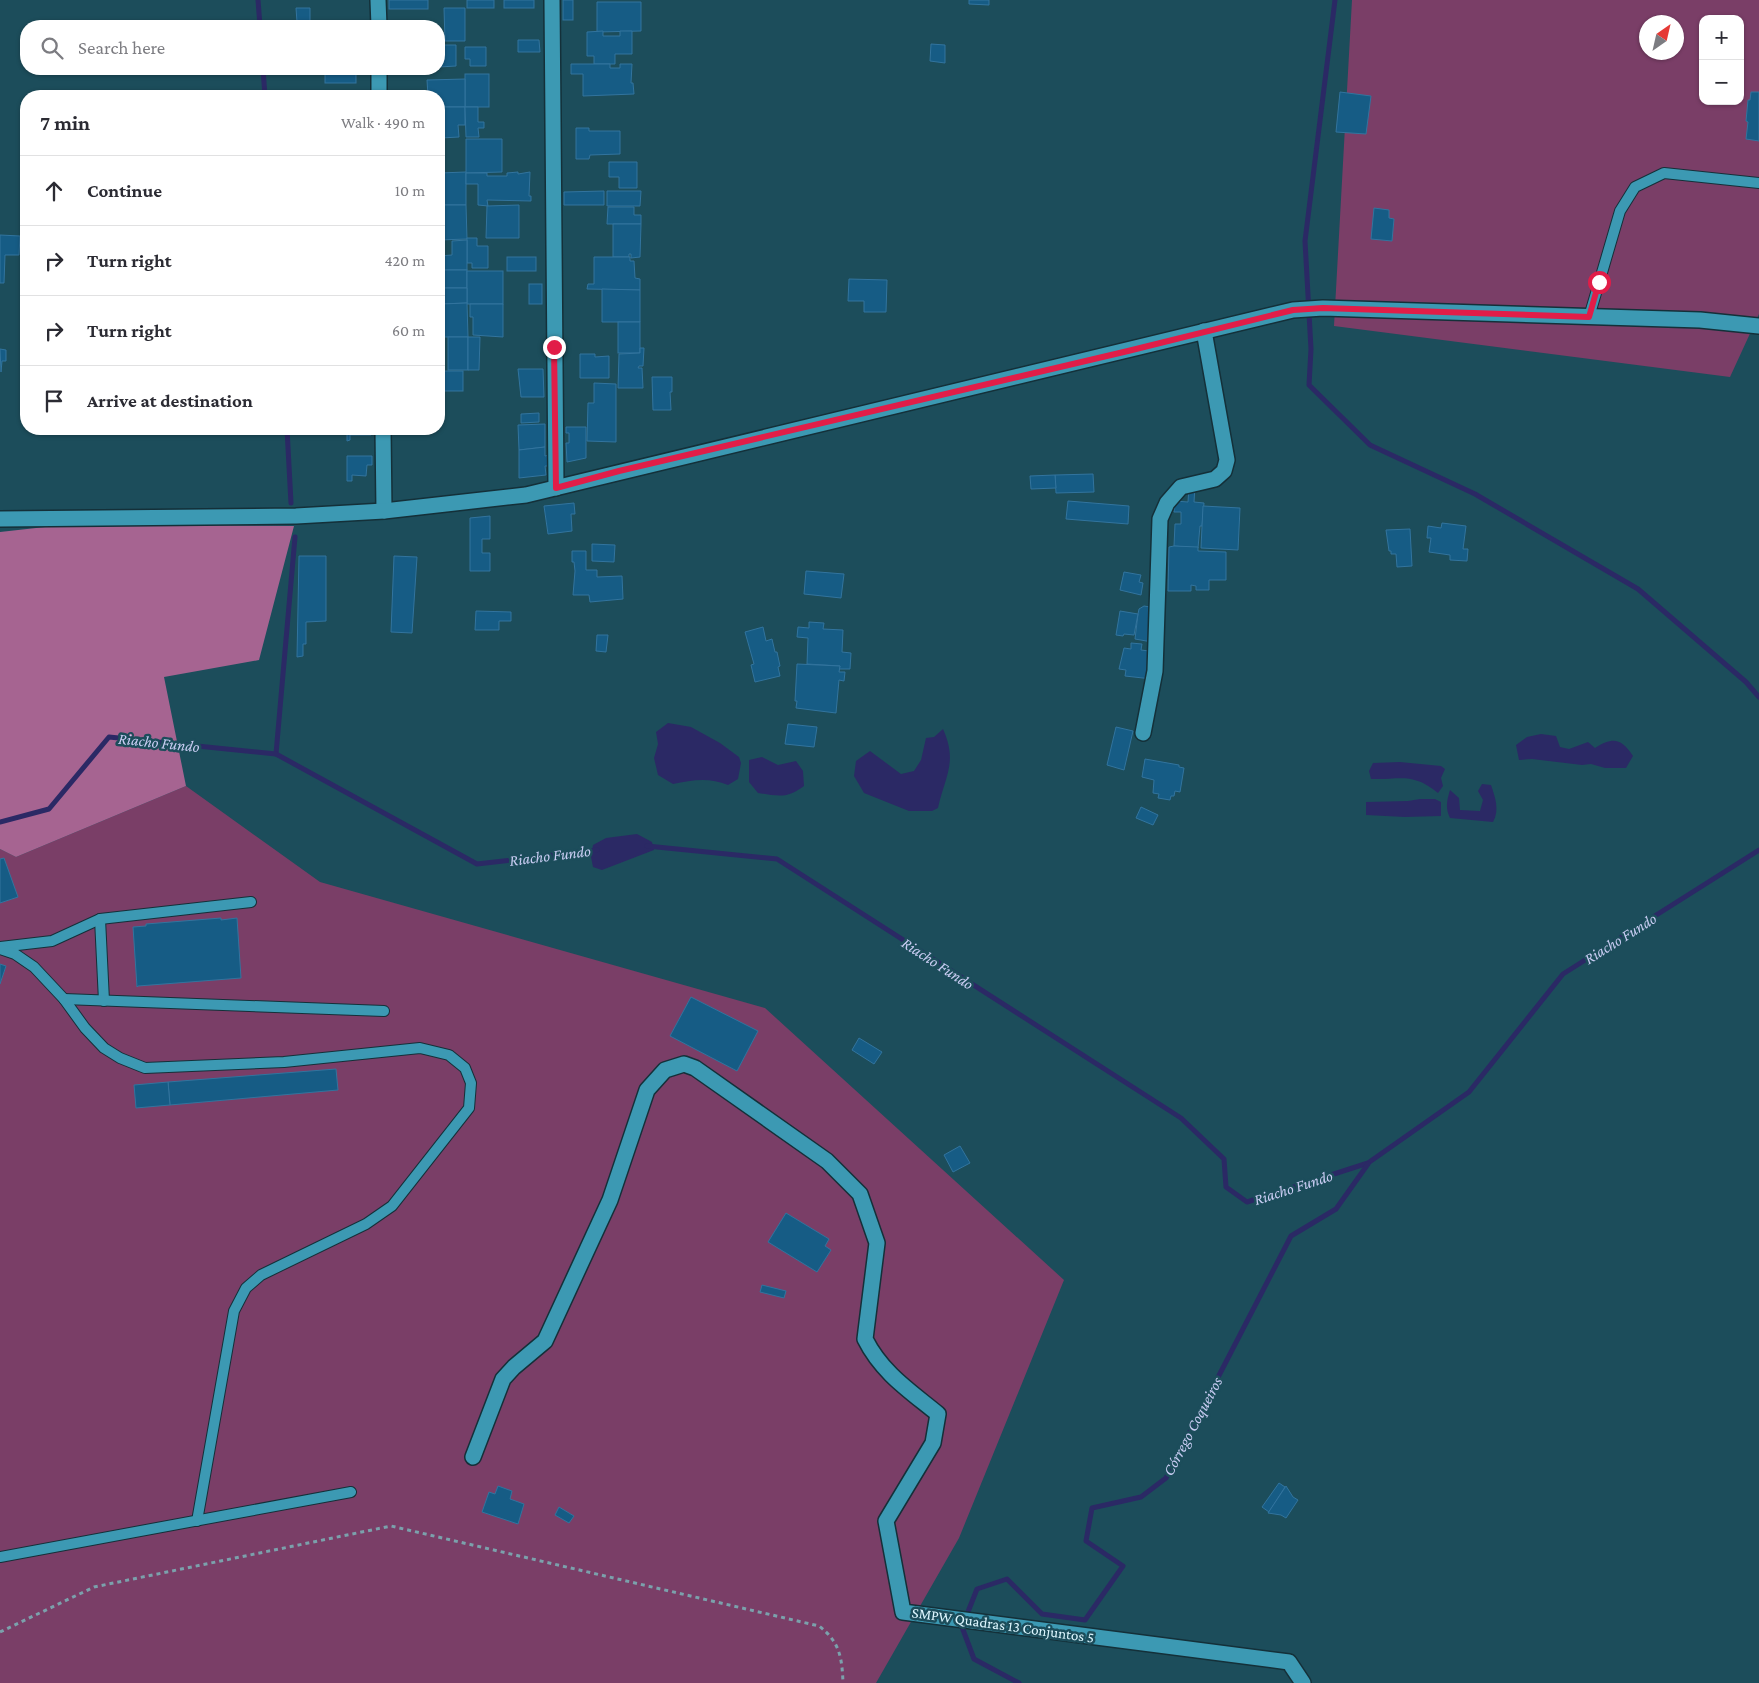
<!DOCTYPE html>
<html lang="en">
<head>
<meta charset="utf-8">
<style>
	body { margin:0; font-family:"Crimson Pro",serif; background:#f2f2f3; color:#2b2b33 }
	.controls { position:absolute; right:15px; top:15px; display:grid; overflow:hidden; border-radius:10px; box-shadow:0 1px 4px #0004 }
	.controls button { width:45px; height:45px; display:grid; place-items:center; padding:0; border:0; border-bottom:1px solid #e1e1e2; background:#fff; color:#2b2b33; font:25px sans-serif }
	.compass { position:absolute; left:1639px; top:15px; width:45px; height:45px; border-radius:50%; background:#fff; box-shadow:0 1px 4px #0004; rotate:34deg }
	.stop { position:absolute; width:15px; height:15px; margin:-11px; border:4px solid #e11d48; border-radius:50%; background:#fff }
	.stop.end { background:#e11d48; border-color:#fff; box-shadow:0 1px 5px #0008 }
	.list { margin:0; padding:0; list-style:none }
	h2 { display:flex; justify-content:space-between; align-items:center; height:65px; margin:0; padding:0 20px; font-size:21px }
	h2 small { font-size:16px; font-weight:400; color:#7c7c81 }
	.list li { display:grid; grid-template-columns:32px 1fr auto; gap:15px; align-items:center; box-sizing:border-box; height:70px; padding:0 20px; border-top:1px solid #e1e1e2 }
	.list b { display:block; font-size:19px; white-space:nowrap }
	.list em { font-size:16px; font-style:normal; color:#7c7c81 }
	.icon { flex:none; width:28px; height:28px; fill:none; stroke:currentColor; stroke-width:2; stroke-linecap:round; stroke-linejoin:round }
	.map { position:relative; flex:none; width:1759px; height:1683px; overflow:hidden }
	.search { position:absolute; background:#fff; box-shadow:0 1px 4px #0004; left:20px; top:20px; width:425px; height:55px; display:flex; align-items:center; gap:12px; box-sizing:border-box; padding:0 18px; border-radius:20px; color:#7c7c81; font-size:19px }
	.panel { position:absolute; background:#fff; box-shadow:0 1px 4px #0004; left:20px; top:90px; width:425px; height:345px; border-radius:20px }
	.map>svg:first-child { display:block }
	.green { fill:#7a3e67; fill-rule:evenodd }
	.forest { fill:#a66491 }
	.water { fill:#2b2965 }
	.lines { fill:none; stroke-linecap:round; stroke-linejoin:round }
	.stream { stroke:#2b2965; stroke-width:5 }
	.building { fill:#165c85; stroke:#32749e }
	.lane-casing { stroke:#143039; stroke-width:12 }
	.street-casing { stroke:#143039; stroke-width:18 }
	.path { stroke:#7ba1ac; stroke-width:3; stroke-dasharray:4 4; stroke-linecap:butt }
	.lane { stroke:#3c99b3; stroke-width:10 }
	.street { stroke:#3c99b3; stroke-width:15 }
	.route { stroke:#e11d48; stroke-width:6 }
	.labels { text-anchor:middle; stroke-width:5; stroke-linejoin:round; paint-order:stroke }
	.street-label { font-size:15px; fill:#def7ff; stroke:#1c4d5b }
	.water-label { font-size:16px; font-style:italic; fill:#c9cdf3; stroke:#1c4d5b }
</style>
</head>
<body>
<div class="map">
<svg width="1759" height="1683" viewBox="0 0 1759 1683">
	<rect width="100%" height="100%" fill="#1c4d5b"/>
	<g class="green">
		<path d="M1352 0H1759V314L1730 377 1334 326ZM1703 19H1740V101H1703ZM1646 22H1676V52H1646Z"/>
		<polygon points="186,786 320,882 765,1008 1064,1280 959,1538 876,1683 0,1683 0,849 16,857"/>
	</g>
	<polygon class="forest" points="72,524 294,526 259,660 164,677 186,786 16,857 0,849 0,532"/>
	<g class="water">
		<path d="M668 723 691 727 720 743 739 757 741 763 738 779 728 785C709 777 692 780 673 784L658 775 654 758 658 744 656 732Z"/>
		<path d="M943 729C958 762 945 776 938 808L932 811H909L864 793 854 776 856 761 870 751 901 774 914 771 921 760 926 738 934 737Z"/>
		<path d="M1541 734 1556 736 1560 747 1569 749 1588 742 1595 748C1613 737 1621 738 1633 756L1626 768H1605L1591 764 1582 765 1532 759 1519 760 1516 745 1527 737Z"/>
		<path d="M762 757 778 765 796 761 803 771 804 786C787 799 778 796 758 793L749 782V760Z"/>
		<path d="M1400 762 1441 766 1445 769 1441 778 1443 786 1438 793C1412 772 1401 780 1371 779L1369 771 1373 763Z"/>
		<path d="M1482 784 1491 785C1495 797 1500 810 1493 822L1450 818C1445 808 1447 800 1450 790L1459 798 1460 810 1480 811 1483 800 1478 791Z"/>
		<polygon points="1420,799 1435,799 1441,802 1441,816 1405,817 1366,815 1366,802 1408,801"/>
		<polygon points="637,834 652,842 654,850 602,870 593,867 591,857 593,845 606,838"/>
	</g>
	<g class="lines">
		<g class="stream">
			<polyline points="258,0 260,26"/>
			<polyline points="1335,0 1305,241 1311,349 1309,385 1370,445 1475,494 1638,589 1746,682 1759,697"/>
			<polyline points="263,69 265,96"/>
			<polyline points="287,429 291,503"/>
			<polyline points="276,754 295,537"/>
			<polyline points="0,822 49,809 109,737 276,754 477,864 597,850"/>
			<polyline points="647,846 777,859 1181,1118 1224,1159 1226,1187 1247,1202 1368,1163 1469,1092 1563,974 1759,850"/>
			<polyline points="1019,1683 974,1659 962,1627 977,1589 1007,1579 1042,1614 1085,1620 1123,1566 1086,1541 1092,1508 1141,1497 1166,1478 1291,1236 1336,1209 1368,1164"/>
		</g>
	</g>
	<g class="building">
		<rect x="389" y="0" width="39" height="9"/>
		<rect x="467" y="0" width="27" height="8"/>
		<rect x="504" y="0" width="30" height="8"/>
		<rect x="563" y="0" width="10" height="20"/>
		<polygon points="969,0 989,0 989,5 969,4"/>
		<polygon points="597,2 641,2 641,31 597,32"/>
		<polygon points="296,8 310,8 310,22 297,22"/>
		<polygon points="444,8 465,8 465,41 445,41"/>
		<rect x="292" y="25" width="40" height="1"/>
		<polygon points="603,31 603,36 620,36 620,31 632,31 632,54 615,54 615,64 594,64 594,56 587,56 587,32"/>
		<polygon points="518,40 539,40 540,52 518,52"/>
		<polygon points="931,44 945,45 945,63 930,61"/>
		<polygon points="439,45 456,45 456,66 439,67"/>
		<polygon points="465,47 486,47 486,66 470,66 470,59 465,59"/>
		<polygon points="571,64 610,64 610,68 620,68 620,64 632,64 631,83 633,83 634,94 583,96 583,74 571,74"/>
		<rect x="325" y="69" width="31" height="14"/>
		<rect x="465" y="74" width="24" height="33"/>
		<polygon points="465,79 465,107 439,107 439,96 428,96 427,80"/>
		<polygon points="1340,92 1371,96 1366,134 1336,132"/>
		<polygon points="1751,92 1759,92 1759,141 1746,139 1748,122 1746,121 1748,100 1750,100"/>
		<rect x="326" y="93" width="31" height="3"/>
		<polygon points="439,107 465,107 465,125 458,125 459,137 441,138 441,140 439,140"/>
		<polygon points="465,107 478,107 478,122 484,122 484,128 478,128 479,137 466,137"/>
		<polygon points="576,128 589,128 589,131 620,131 620,154 590,155 589,159 576,159"/>
		<polygon points="466,139 502,139 502,172 466,173"/>
		<polygon points="609,162 637,162 637,188 619,188 619,177 609,177"/>
		<polygon points="466,172 466,205 439,205 439,173"/>
		<polygon points="518,172 518,174 530,172 529,196 531,196 531,201 487,200 488,206 478,205 478,184 466,184 466,173 487,173 487,176 507,176 507,173"/>
		<polygon points="604,191 604,205 564,205 564,192"/>
		<polygon points="607,191 641,191 640,206 607,206"/>
		<polygon points="439,205 466,205 467,239 439,240"/>
		<polygon points="519,205 519,238 486,238 487,206"/>
		<polygon points="608,207 634,207 634,215 641,215 641,224 607,224"/>
		<polygon points="1374,208 1389,210 1389,218 1394,219 1392,241 1371,239"/>
		<polygon points="613,224 641,224 640,257 631,258 631,254 629,254 629,257 613,257"/>
		<polygon points="0,235 20,236 19,255 5,255 4,283 0,283"/>
		<polygon points="467,238 477,238 477,246 488,246 488,268 472,268 472,263 467,263"/>
		<polygon points="467,240 467,270 439,270 439,256 452,255 452,241"/>
		<rect x="507" y="257" width="29" height="14"/>
		<polygon points="594,257 630,257 630,261 634,261 635,278 640,279 640,290 587,289 588,284 594,284"/>
		<rect x="439" y="270" width="28" height="18"/>
		<rect x="467" y="271" width="36" height="33"/>
		<polygon points="849,279 887,280 886,312 864,312 864,301 848,301"/>
		<rect x="529" y="284" width="13" height="20"/>
		<polygon points="439,288 467,288 467,303 439,304"/>
		<polygon points="602,289 640,290 640,322 602,322"/>
		<polygon points="467,303 468,337 441,337 441,304"/>
		<polygon points="470,304 503,304 503,337 473,335 473,317 470,317"/>
		<rect x="618" y="322" width="22" height="31"/>
		<rect x="448" y="337" width="20" height="33"/>
		<polygon points="468,337 480,337 479,370 468,370"/>
		<polygon points="640,348 644,348 643,366 639,366 638,368 642,368 643,388 618,388 619,354 640,353"/>
		<polygon points="0,349 6,350 6,361 2,361 1,372"/>
		<polygon points="580,354 595,354 595,357 609,356 609,378 580,378"/>
		<polygon points="518,369 543,369 544,397 521,397"/>
		<polygon points="439,370 443,370 444,410 439,410"/>
		<rect x="443" y="371" width="20" height="20"/>
		<polygon points="652,377 672,377 672,392 670,392 671,410 653,410"/>
		<polygon points="594,383 616,384 616,442 587,441 588,403 594,403"/>
		<polygon points="539,413 539,422 521,423 521,414"/>
		<polygon points="545,424 545,447 519,450 518,425"/>
		<polygon points="566,427 586,427 586,458 567,462 566,443 569,443 569,433 566,433"/>
		<polygon points="347,429 371,429 371,435 350,435 350,440 347,441"/>
		<polygon points="545,447 545,456 554,454 552,466 545,466 546,475 519,478 519,450"/>
		<polygon points="347,456 372,456 372,465 367,465 366,476 352,475 352,481 347,481"/>
		<polygon points="1093,474 1094,492 1056,493 1055,475"/>
		<polygon points="1055,475 1056,488 1031,489 1030,476"/>
		<polygon points="1189,486 1195,486 1194,502 1204,503 1202,526 1200,526 1198,548 1174,546 1175,524 1181,524 1181,512 1174,512 1175,501 1188,502"/>
		<polygon points="1068,501 1129,506 1128,524 1066,519"/>
		<polygon points="574,503 575,514 571,514 572,531 548,534 544,506"/>
		<polygon points="1203,506 1240,508 1238,550 1201,548"/>
		<polygon points="490,516 490,539 482,539 482,553 490,553 490,571 470,571 470,518"/>
		<polygon points="1442,523 1466,526 1463,549 1468,549 1467,561 1450,560 1450,555 1429,552 1431,538 1427,538 1428,526 1441,528"/>
		<polygon points="1410,529 1412,566 1397,567 1396,554 1391,554 1391,551 1389,551 1386,530"/>
		<polygon points="592,544 615,545 614,562 592,561"/>
		<polygon points="1174,546 1198,547 1198,551 1226,552 1226,580 1209,580 1209,590 1196,590 1196,586 1191,585 1191,591 1168,591 1169,547"/>
		<polygon points="572,551 586,551 586,570 597,570 597,577 622,576 623,599 590,602 589,595 573,595 575,571 574,562 572,562"/>
		<polygon points="299,556 326,556 326,621 306,622 306,644 303,644 303,656 297,657"/>
		<polygon points="394,556 417,557 412,633 391,632"/>
		<polygon points="806,571 844,574 841,598 804,594"/>
		<polygon points="1124,572 1141,575 1139,582 1143,583 1141,595 1120,590"/>
		<polygon points="1144,606 1156,608 1152,642 1135,639 1138,614 1139,609"/>
		<polygon points="476,611 511,612 511,621 499,621 499,630 475,630"/>
		<polygon points="1120,611 1138,614 1134,635 1124,634 1123,636 1116,635"/>
		<polygon points="809,622 824,623 823,629 843,630 842,652 851,653 850,669 839,669 840,666 807,664 808,638 797,637 798,627 809,628"/>
		<polygon points="763,627 766,641 772,639 775,652 777,652 780,666 778,667 780,676 755,682 751,665 754,664 745,632"/>
		<polygon points="597,635 608,635 606,652 596,651"/>
		<polygon points="1131,643 1142,644 1141,650 1149,651 1152,679 1125,676 1126,670 1119,669 1124,648 1131,649"/>
		<polygon points="797,664 840,666 839,672 845,672 844,681 839,680 836,713 796,708 797,701 795,701"/>
		<polygon points="788,724 817,727 814,747 785,744"/>
		<polygon points="1116,727 1133,731 1124,770 1107,765"/>
		<polygon points="1145,759 1179,765 1179,767 1184,768 1180,792 1175,791 1174,796 1171,796 1170,800 1158,798 1159,794 1153,793 1154,780 1142,777"/>
		<polygon points="1141,807 1158,815 1153,825 1136,818"/>
		<polygon points="4,858 18,897 0,903 0,859"/>
		<polygon points="221,918 221,920 237,918 241,978 138,986 137,987 133,927 146,926 146,924"/>
		<polygon points="0,964 6,966 0,984"/>
		<polygon points="691,997 758,1031 737,1071 670,1036"/>
		<polygon points="859,1038 882,1052 874,1064 852,1050"/>
		<polygon points="336,1069 338,1090 170,1105 168,1082"/>
		<polygon points="168,1082 170,1105 136,1108 134,1085"/>
		<polygon points="960,1146 970,1163 953,1172 944,1155"/>
		<polygon points="786,1213 829,1239 825,1246 831,1250 817,1272 768,1242"/>
		<polygon points="762,1285 786,1291 784,1298 760,1292"/>
		<polygon points="1279,1483 1285,1487 1269,1512 1262,1507"/>
		<polygon points="498,1486 512,1491 510,1499 524,1504 518,1524 482,1512 489,1492 495,1494"/>
		<polygon points="1286,1486 1293,1497 1298,1500 1286,1518 1281,1515 1268,1513"/>
		<polygon points="559,1507 574,1516 569,1523 555,1515"/>
	</g>
	<g class="lines">
		<defs>
			<g id="lane">
				<polyline points="1589,317 1620,211 1635,187 1664,173 1759,183"/>
				<polyline points="100,919 104,1001"/>
				<polyline points="0,947 52,941 100,919 251,902"/>
				<polyline points="0,949 15,954 34,967 64,999 85,1028 104,1048 120,1058 145,1068 284,1062 420,1048 449,1055 465,1068 471,1083 469,1108 392,1206 366,1224 261,1275 246,1288 234,1311 197,1521"/>
				<polyline points="64,999 384,1011"/>
				<polyline points="0,1557 351,1492"/>
			</g>
			<g id="street">
				<polyline points="378,0 379,26"/>
				<polyline points="552,0 556,488"/>
				<polyline points="379,69 379,96"/>
				<polyline points="383,429 384,511"/>
				<polyline points="0,519 296,516 384,511 526,495 1293,310 1323,308 1700,320 1759,326"/>
				<polyline points="1143,733 1155,671 1160,519 1167,503 1181,487 1215,479 1224,471 1227,460 1204,331"/>
				<path d="M473 1457 503 1379 514 1367 545 1341 610 1200 647 1090 665 1070 684 1064 695 1068 827 1161 860 1194 877 1243 865 1339C882 1373 910 1391 938 1414L933 1443 886 1521 903 1612 1289 1662 1303 1683"/>
			</g>
		</defs>
		<use href="#lane" class="lane-casing"/>
		<use href="#street" class="street-casing"/>
		<path class="path" d="M0 1632 94 1587 391 1526 819 1626C840 1642 842 1658 843 1683"/>
		<use href="#lane" class="lane"/>
		<use href="#street" class="street"/>
	</g>
	<g class="lines">
		<polyline class="route" points="554,347 556,488 619,471 1128,351 1293,310 1323,308 1589,317 1599,282"/>
	</g>
	<g class="labels">
		<g class="street-label">
			<text transform="translate(1003 1625) rotate(8)" y="5">SMPW Quadras 13 Conjuntos 5</text>
		</g>
		<g class="water-label">
			<text transform="translate(159 742) rotate(6)" y="6">Riacho Fundo</text>
			<text transform="translate(550 855) rotate(-7)" y="6">Riacho Fundo</text>
			<text transform="translate(1620 938) rotate(-32)" y="6">Riacho Fundo</text>
			<text transform="translate(938 963) rotate(33)" y="6">Riacho Fundo</text>
			<text transform="translate(1293 1187) rotate(-18)" y="6">Riacho Fundo</text>
			<text transform="translate(1192 1426) rotate(-62)" y="6">Córrego Coqueiros</text>
		</g>
	</g>
</svg>
<div class="controls">
<button>+</button>
<button>−</button>
</div>
<svg class="compass" viewBox="-18 -18 36 36"><path d="M0-13l5 13h-10z" fill="#e53935"/><path d="M0 13l5-13h-10z" fill="#7c7c81"/></svg>
<div class="stop" style="left:1599px;top:282px"></div>
<div class="stop end" style="left:554px;top:347px"></div>
<div class="search"><svg class="icon" aria-label="search" viewBox="0 0 24 24"><circle cx="10" cy="10" r="6"/><path d="M15 15l6 6"/></svg>Search here</div>
<section class="panel">
<h2>7 min<small>Walk · 490 m</small></h2>
<ul class="list">
<li><svg class="icon" aria-label="ahead" viewBox="0 0 24 24"><path d="M12 20V5M6 11l6-6 6 6"/></svg><div><b>Continue</b></div><em>10 m</em></li>
<li><svg class="icon" aria-label="right" viewBox="0 0 24 24"><path d="M7 20v-9h11M14 6l5 5-5 5"/></svg><div><b>Turn right</b></div><em>420 m</em></li>
<li><svg class="icon" aria-label="right" viewBox="0 0 24 24"><path d="M7 20v-9h11M14 6l5 5-5 5"/></svg><div><b>Turn right</b></div><em>60 m</em></li>
<li><svg class="icon" aria-label="arrive" viewBox="0 0 24 24"><path d="M6 21V4h12l-3 4 3 4H6"/></svg><div><b>Arrive at destination</b></div></li>
</ul>
</section>
</div>
</body>
</html>
